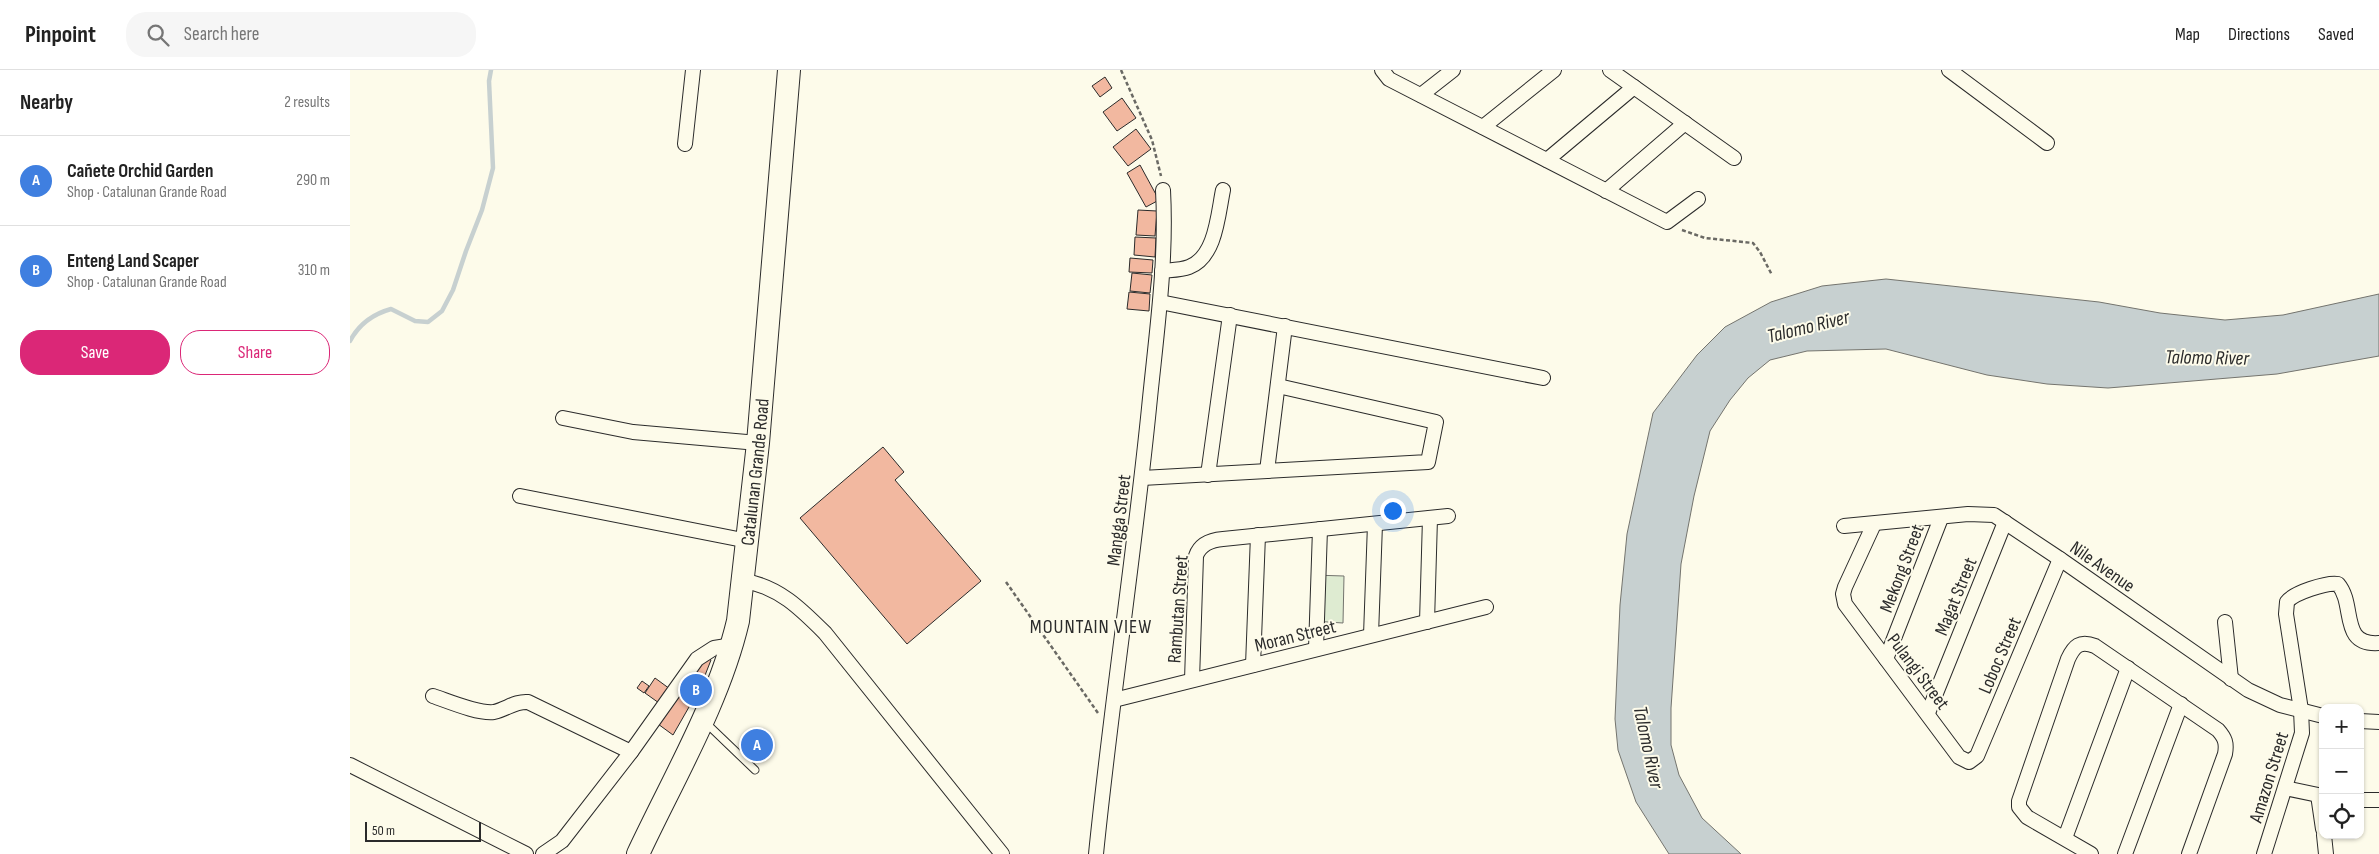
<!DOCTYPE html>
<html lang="en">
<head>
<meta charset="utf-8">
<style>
	body { margin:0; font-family:"Sofia Sans Condensed",sans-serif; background:#f6f6f6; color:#222 }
	.controls { position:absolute; right:15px; bottom:15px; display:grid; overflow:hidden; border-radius:10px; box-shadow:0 1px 4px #0004 }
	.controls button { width:45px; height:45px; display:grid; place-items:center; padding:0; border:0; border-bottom:1px solid #e0e0e0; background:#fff; color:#222; font:25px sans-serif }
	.scale { position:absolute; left:15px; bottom:12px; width:116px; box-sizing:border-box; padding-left:5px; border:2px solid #2b2b2b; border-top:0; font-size:14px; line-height:18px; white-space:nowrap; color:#2b2b2b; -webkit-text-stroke:4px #fdfbea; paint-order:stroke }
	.you { position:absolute; left:1042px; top:440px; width:18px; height:18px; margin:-12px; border:4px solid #fff; border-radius:50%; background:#1a73e8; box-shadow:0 0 0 8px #1a73e833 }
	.badge { display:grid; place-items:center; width:32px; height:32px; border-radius:50%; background:#db2777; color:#fff; font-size:16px; font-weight:700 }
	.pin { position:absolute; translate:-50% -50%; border:2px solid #fff; box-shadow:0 1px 5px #0006 }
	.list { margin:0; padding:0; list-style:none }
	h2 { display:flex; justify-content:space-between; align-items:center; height:65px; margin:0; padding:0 20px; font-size:21px }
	h2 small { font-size:16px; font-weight:400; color:#767676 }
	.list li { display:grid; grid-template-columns:32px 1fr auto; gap:15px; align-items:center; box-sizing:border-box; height:90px; padding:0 20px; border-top:1px solid #e0e0e0 }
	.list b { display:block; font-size:19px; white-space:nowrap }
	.list p { margin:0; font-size:16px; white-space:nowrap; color:#767676 }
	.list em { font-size:16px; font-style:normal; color:#767676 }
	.actions { display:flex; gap:10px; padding:15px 20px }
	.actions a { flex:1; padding:11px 0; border:1px solid #db2777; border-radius:20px; text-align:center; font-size:18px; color:#db2777 }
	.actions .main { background:#db2777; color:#fff }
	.icon { flex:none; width:28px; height:28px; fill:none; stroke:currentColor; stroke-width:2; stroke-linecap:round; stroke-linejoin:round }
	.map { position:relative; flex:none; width:2029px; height:784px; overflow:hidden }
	header { display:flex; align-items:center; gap:30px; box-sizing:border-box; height:70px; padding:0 25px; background:#fff; border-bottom:1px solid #e0e0e0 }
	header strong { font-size:24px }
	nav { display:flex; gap:28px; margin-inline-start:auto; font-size:18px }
	.search { width:350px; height:45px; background:#f6f6f6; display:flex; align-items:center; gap:12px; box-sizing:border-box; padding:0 18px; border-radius:20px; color:#767676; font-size:19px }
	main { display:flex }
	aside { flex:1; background:#fff }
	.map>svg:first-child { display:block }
	.green { fill:#deebd1; stroke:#74746e }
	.water { fill:#c7d0d0; stroke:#74746e }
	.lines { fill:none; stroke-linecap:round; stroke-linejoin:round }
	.stream { stroke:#c7d0d0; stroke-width:4.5 }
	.building { fill:#f2b8a0; stroke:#2b2b2b }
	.service-casing { stroke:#2b2b2b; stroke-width:9 }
	.minor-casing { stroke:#2b2b2b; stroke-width:16 }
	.primary-casing { stroke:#2b2b2b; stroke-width:24 }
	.path { stroke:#6a6964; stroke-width:2.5; stroke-dasharray:4 2.5; stroke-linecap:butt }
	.service { stroke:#fdfbea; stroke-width:7 }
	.minor { stroke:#fdfbea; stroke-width:14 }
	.primary { stroke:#fdfbea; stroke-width:22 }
	.labels { text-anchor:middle; stroke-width:4; stroke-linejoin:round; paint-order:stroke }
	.street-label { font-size:19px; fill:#2b2b2b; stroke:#fdfbea }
	.water-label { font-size:20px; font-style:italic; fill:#2b2b2b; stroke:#fdfbea }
	.neighbourhood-label { font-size:20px; letter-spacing:1px; fill:#2b2b2b; stroke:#fdfbea }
</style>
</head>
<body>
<header>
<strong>Pinpoint</strong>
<div class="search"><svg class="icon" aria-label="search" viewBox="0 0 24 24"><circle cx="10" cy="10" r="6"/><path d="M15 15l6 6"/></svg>Search here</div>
<nav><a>Map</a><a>Directions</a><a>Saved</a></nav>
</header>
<main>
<aside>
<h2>Nearby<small>2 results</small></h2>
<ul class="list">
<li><span class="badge" style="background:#3f7fe0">A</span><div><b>Cañete Orchid Garden</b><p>Shop · Catalunan Grande Road</p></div><em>290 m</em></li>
<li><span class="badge" style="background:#3f7fe0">B</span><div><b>Enteng Land Scaper</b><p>Shop · Catalunan Grande Road</p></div><em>310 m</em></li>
</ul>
<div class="actions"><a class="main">Save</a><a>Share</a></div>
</aside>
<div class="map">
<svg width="2029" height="784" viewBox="0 0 2029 784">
	<rect width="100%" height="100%" fill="#fdfbea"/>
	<polygon class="green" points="963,505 994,506 993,553 962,551"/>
	<polygon class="water" points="1536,209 1749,232 1810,243 1875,250 1933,245 2029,224 2029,286 1927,304 1758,318 1697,314 1637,305 1536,279 1457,281 1420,290 1398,308 1380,330 1360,361 1344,426 1331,494 1321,638 1321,675 1329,705 1352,748 1391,784 1319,784 1286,732 1268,680 1265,649 1270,535 1277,464 1303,343 1347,285 1375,257 1421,232 1472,216"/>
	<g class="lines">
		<path class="stream" d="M0 271C9 254 23 244 41 239L65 251 78 252 92 241 103 220 116 181 132 140 143 98 139 11 141 0"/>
	</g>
	<g class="building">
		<polygon points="755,7 762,18 750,27 742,16"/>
		<polygon points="772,28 786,48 767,61 753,42"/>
		<polygon points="786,59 801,79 778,96 763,77"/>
		<polygon points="790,95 809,130 796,137 777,103"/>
		<polygon points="788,140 807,141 805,166 786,165"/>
		<polygon points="785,167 806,168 805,187 784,185"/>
		<polygon points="780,188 803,190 802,203 779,202"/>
		<polygon points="782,203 802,205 800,223 780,221"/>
		<polygon points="779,222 800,224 799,241 777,239"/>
		<polygon points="533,377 554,402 545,410 631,511 557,574 450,448"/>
		<polygon points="355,586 361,590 350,618 340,610"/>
		<polygon points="305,608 320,619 309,633 295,623"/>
		<polygon points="339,610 351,619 344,629 332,621"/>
		<polygon points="292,611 299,616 294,623 287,618"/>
		<polygon points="332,621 343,630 323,665 308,654"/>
	</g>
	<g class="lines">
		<defs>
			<polyline id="service" points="356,653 405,700"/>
			<g id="minor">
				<polyline points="1032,0 1039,9 1317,152 1348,129"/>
				<polyline points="1260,0 1384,88"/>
				<polyline points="1599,0 1697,73"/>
				<polyline points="1071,25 1103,0"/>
				<polyline points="1133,57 1204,0"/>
				<polyline points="335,74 343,0"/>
				<polyline points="1197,90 1284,17"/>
				<polyline points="1256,121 1335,53"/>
				<path d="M812 201C821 200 831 200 839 197 866 187 868 144 873 120"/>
				<polyline points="810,232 1193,308"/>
				<polyline points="213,348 283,362 408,373"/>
				<polyline points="917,401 935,256"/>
				<polyline points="858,405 880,245"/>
				<polyline points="792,408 1078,392 1086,352 928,316"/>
				<polyline points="170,426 398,471"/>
				<polyline points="1524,454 1495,517 1493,524 1495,534 1609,687 1619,692 1627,686 1710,489"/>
				<polyline points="1494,456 1618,444 1644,445 1710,489 1898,620 1930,635 1973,646"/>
				<path d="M394 511C428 516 451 539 475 563L652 784"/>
				<polyline points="1077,552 1080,448"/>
				<polyline points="1875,552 1881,609"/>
				<polyline points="1021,565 1025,454"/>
				<polyline points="966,579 970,459"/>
				<polyline points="1536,589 1591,448"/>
				<polyline points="903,595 908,465"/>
				<path d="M842 610 846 486C850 474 861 470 873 469L1098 446"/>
				<path d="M83 626C98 631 128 644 144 642 157 639 165 631 178 632L281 682"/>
				<polyline points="764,630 1136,537"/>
				<polyline points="1578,643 1655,452"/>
				<polyline points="2010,651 2029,652"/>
				<polyline points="0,695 176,784"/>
				<polyline points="1935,718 1973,726"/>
				<polyline points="1968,725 1973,759"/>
				<polyline points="2010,730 2029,730"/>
				<polyline points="1974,765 1976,784"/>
				<polyline points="1715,768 1778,598"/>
				<polyline points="193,784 212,771 281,682 347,589 364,578 383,575"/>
				<path d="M746 784C761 635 784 487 799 338 806 266 817 193 813 120"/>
				<path d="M1741 784 1677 747 1669 737V731L1718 589C1724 576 1730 570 1745 576L1868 660C1875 668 1877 673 1875 684L1839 784"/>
				<polyline points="1775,784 1831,634"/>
				<path d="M1914 784 1952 663 1951 640 1936 544 1937 532C1943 523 1977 512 1988 514 2006 535 1989 576 2029 573"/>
			</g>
			<g id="primary">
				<path id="s1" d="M288 784C323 709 369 632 388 551L408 373 439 0"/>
			</g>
		</defs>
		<use href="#service" class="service-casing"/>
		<use href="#minor" class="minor-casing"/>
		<use href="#primary" class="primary-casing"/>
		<g class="path">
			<polyline points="771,0 802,70 811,106"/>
			<polyline points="1332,160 1355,168 1403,173 1410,182 1422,205"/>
			<polyline points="656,512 748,643"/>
		</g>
		<use href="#service" class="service"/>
		<use href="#minor" class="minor"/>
		<use href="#primary" class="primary"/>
	</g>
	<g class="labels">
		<g class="street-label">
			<text dy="7" stroke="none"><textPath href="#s1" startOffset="404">Catalunan Grande Road</textPath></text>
			<text transform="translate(768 450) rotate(-83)" y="7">Mangga Street</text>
			<text transform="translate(1753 496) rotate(35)" y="7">Nile Avenue</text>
			<text transform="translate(1551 498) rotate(-69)" y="7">Mekong Street</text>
			<text transform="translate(1605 526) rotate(-68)" y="7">Magat Street</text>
			<text transform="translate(827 539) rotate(-86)" y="7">Rambutan Street</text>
			<text transform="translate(945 565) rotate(-14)" y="7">Moran Street</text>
			<text transform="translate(1649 585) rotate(-67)" y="7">Loboc Street</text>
			<text transform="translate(1569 601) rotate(53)" y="7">Pulangi Street</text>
			<text transform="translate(1918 707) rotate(-73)" y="7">Amazon Street</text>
		</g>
		<g class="water-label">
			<text transform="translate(1458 256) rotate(-14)" y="7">Talomo River</text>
			<text transform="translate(1857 287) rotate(1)" y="7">Talomo River</text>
			<text transform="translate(1299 677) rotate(78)" y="7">Talomo River</text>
		</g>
		<g class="neighbourhood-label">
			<text x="741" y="563">MOUNTAIN VIEW</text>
		</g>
	</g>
</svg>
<div class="controls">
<button>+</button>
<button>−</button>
<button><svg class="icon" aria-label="locate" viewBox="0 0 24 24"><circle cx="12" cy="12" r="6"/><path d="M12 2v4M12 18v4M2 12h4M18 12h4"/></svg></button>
</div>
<div class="scale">50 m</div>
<div class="you"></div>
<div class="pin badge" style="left:407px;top:675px;background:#3f7fe0">A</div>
<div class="pin badge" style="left:346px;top:620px;background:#3f7fe0">B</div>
</div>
</main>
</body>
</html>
